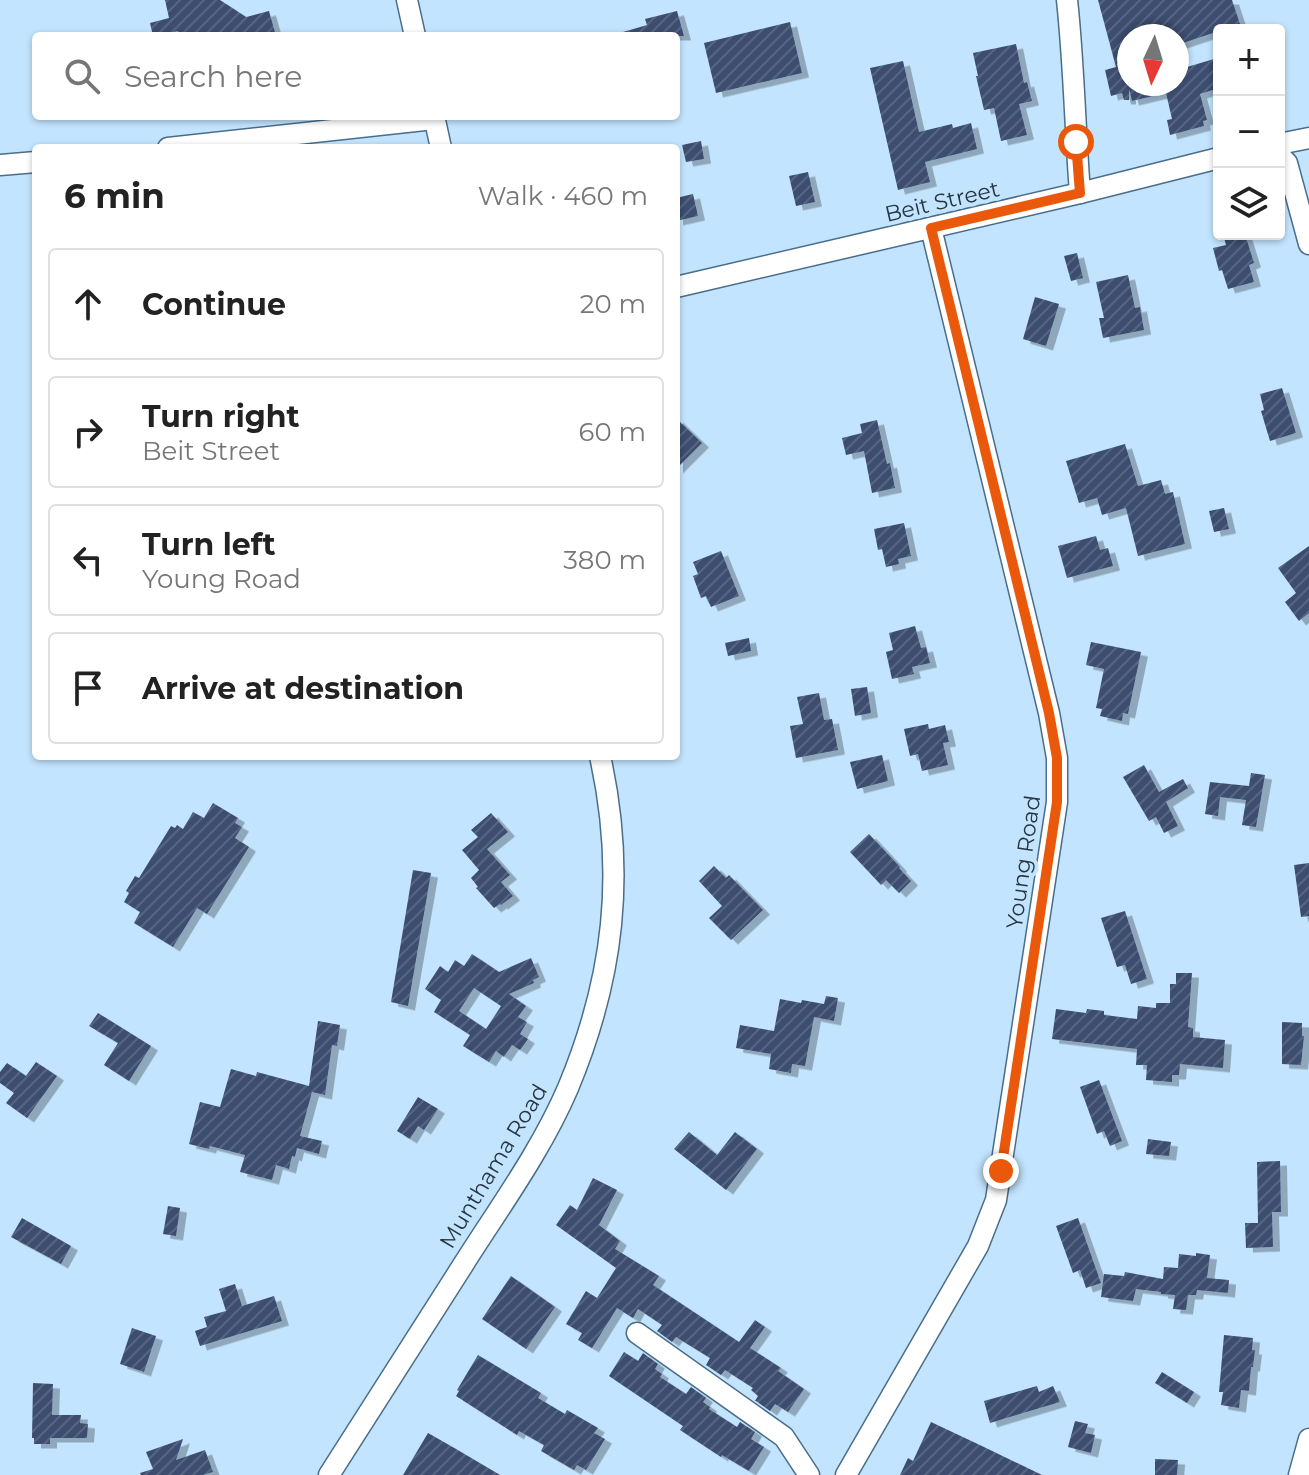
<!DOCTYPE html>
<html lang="en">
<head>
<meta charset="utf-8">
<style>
	body { margin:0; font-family:Montserrat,sans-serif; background:#f6f6f6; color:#222 }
	.controls { position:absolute; right:24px; top:24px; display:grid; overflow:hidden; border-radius:8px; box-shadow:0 2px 6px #0004 }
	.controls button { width:72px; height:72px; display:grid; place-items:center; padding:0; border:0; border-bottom:2px solid #e0e0e0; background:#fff; color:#222; font:40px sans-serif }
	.compass { position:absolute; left:1117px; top:24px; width:72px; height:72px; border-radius:50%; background:#fff; box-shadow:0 2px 6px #0004; rotate:184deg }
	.stop { position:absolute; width:24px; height:24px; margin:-18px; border:6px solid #ea580c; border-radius:50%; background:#fff }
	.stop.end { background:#ea580c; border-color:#fff; box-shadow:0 2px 8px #0008 }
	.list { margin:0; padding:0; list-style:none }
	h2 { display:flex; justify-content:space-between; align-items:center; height:104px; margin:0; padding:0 32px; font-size:34px }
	h2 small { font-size:26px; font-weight:400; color:#767676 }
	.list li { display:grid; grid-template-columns:52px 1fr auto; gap:24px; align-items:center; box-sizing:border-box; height:112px; margin:0 16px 16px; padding:0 16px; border:2px solid #e0e0e0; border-radius:8px }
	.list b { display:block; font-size:30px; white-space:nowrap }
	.list p { margin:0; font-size:26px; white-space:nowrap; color:#767676 }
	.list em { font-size:26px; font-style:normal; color:#767676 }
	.icon { flex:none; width:44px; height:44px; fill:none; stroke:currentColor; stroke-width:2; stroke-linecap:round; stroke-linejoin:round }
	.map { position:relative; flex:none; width:1309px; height:1475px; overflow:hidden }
	.search { position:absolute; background:#fff; box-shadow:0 2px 6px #0004; left:32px; top:32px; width:648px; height:88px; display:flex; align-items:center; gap:20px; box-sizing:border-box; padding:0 28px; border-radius:8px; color:#767676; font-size:30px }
	.panel { position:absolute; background:#fff; box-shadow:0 2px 6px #0004; left:32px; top:144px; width:648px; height:616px; border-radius:8px }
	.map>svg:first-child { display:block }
	.building { fill:url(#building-hatch); fill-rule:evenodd; filter:url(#shadow) }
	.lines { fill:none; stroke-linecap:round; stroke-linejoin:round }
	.minor-casing { stroke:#496d8a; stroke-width:23 }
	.minor { stroke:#fff; stroke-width:20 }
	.route { stroke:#ea580c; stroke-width:10 }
	.labels { text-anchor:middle; stroke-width:8; stroke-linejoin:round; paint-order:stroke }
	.street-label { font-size:22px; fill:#253542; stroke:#c3e4fe }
</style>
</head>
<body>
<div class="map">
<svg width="1309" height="1475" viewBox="0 0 1309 1475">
	<defs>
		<pattern id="building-hatch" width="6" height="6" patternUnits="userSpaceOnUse" patternTransform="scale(2)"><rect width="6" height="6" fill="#3c4e70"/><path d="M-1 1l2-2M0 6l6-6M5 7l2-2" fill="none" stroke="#566581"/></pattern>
		<filter id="shadow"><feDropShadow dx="7" dy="4.5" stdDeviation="0" flood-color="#0004"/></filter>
	</defs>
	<rect width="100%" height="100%" fill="#c3e4fe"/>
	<g class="building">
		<polygon points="165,0 220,0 246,17 269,11 276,36 180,36 178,31 153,36 150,23 169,18"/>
		<polygon points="1098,0 1232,0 1240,24 1177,45 1177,36 1129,36 1129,84 1177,84 1177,70 1214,59 1215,65 1219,64 1219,88 1200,94 1207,120 1203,121 1204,126 1170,135 1167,120 1172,119 1166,93 1132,101 1129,89 1129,100 1124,100 1122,93 1111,96 1105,70 1116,67"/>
		<polygon points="677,11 684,36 624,36 623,32 647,25 645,19"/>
		<polygon points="790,22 802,73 716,93 704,43"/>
		<polygon points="1016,44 1024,83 1027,82 1032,101 1019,104 1027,135 1001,141 994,108 984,110 976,76 978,76 973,53"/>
		<polygon points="903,61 919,132 952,124 953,128 971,123 977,149 925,162 930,182 898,190 870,68"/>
		<polygon points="701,141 704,159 686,162 682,145"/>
		<polygon points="808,172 815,202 796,206 789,176"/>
		<polygon points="693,194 698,216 676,221 676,198"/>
		<polygon points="1223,234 1245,234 1254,263 1249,265 1254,282 1228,289 1222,270 1219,271 1213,248 1226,245"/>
		<polygon points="1077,253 1083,278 1071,281 1064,256"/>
		<polygon points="1128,275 1135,308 1140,307 1144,330 1103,338 1099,318 1104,318 1096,282"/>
		<polygon points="1035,297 1059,304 1046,346 1023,339"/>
		<polygon points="1282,388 1296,433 1270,441 1261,411 1264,410 1260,394"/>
		<polygon points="676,418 702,443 676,469"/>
		<polygon points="877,420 887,464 890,463 895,488 872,493 864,451 846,455 842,438 862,433 860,424"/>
		<polygon points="1125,444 1138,486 1161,480 1165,494 1173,492 1185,544 1138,556 1126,508 1102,515 1097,498 1079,503 1066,461"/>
		<polygon points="1224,508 1229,529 1214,532 1209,511"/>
		<polygon points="904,523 911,556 898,559 899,564 886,567 882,549 878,550 874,529"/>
		<polygon points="1096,536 1100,550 1108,548 1113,566 1067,578 1058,546"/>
		<polygon points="1309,546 1309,613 1299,621 1285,602 1296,593 1278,568"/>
		<polygon points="721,551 739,596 711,607 706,596 701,598 693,576 698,574 693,562"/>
		<polygon points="915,626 921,648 926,647 930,663 912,667 914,674 892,679 886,652 893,650 889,633"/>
		<polygon points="749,638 751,651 728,656 725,643"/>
		<polygon points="1091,642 1141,652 1128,714 1123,713 1122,721 1100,716 1102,709 1096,708 1104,669 1086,665"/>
		<polygon points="867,687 871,713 855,716 851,689"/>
		<polygon points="819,693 824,720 832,719 838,750 796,758 790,726 803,724 797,697"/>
		<polygon points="928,724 929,729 945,725 949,742 943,743 948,765 922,771 918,754 910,756 904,729"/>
		<polygon points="882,755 888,781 857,789 850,762"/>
		<polygon points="1144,765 1159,792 1183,779 1188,788 1166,802 1178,826 1164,833 1156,817 1149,821 1123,777"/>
		<polygon points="1251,773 1265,775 1256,827 1242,825 1246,800 1220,797 1218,816 1205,814 1210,782 1249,786"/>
		<polygon points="213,803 238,818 235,823 242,827 235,838 249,847 207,914 197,908 173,947 134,923 140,912 124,902 129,893 126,891 135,876 139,878 171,826 175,828 177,825 183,829 193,812 204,818"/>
		<polygon points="491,813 508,832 487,849 510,875 501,882 513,896 501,905 500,904 494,908 476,888 478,887 471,878 479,870 462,850 478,837 471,830"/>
		<polygon points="869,834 900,867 899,868 911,881 899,893 886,880 881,885 850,852"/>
		<polygon points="1309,863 1309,916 1301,917 1294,865"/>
		<polygon points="714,866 726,878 729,875 763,910 731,940 709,918 722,906 699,881"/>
		<polygon points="413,870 431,873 408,1006 391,1002"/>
		<polygon points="1125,911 1147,979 1131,984 1125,965 1117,967 1101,918"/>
		<path d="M472 954 499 972 531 958 539 977 533 980 534 983 509 994 526 1006 518 1017 527 1022 520 1034 528 1039 520 1050 512 1045 504 1057 496 1051 489 1062 463 1046 470 1035 434 1012 441 1000 425 989 440 966 448 972 455 960 464 966ZM474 988 501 1006 486 1029 459 1011Z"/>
		<polygon points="1176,973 1192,973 1188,1027 1193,1028 1193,1037 1225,1040 1223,1068 1180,1064 1179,1075 1172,1075 1172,1082 1146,1080 1147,1065 1136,1065 1137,1049 1052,1039 1056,1009 1086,1013 1087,1009 1104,1011 1104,1015 1137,1019 1138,1006 1156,1008 1156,1003 1170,1003 1170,984 1176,984"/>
		<polygon points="826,996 838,998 834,1021 814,1017 805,1066 792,1064 791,1073 769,1069 771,1054 736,1048 740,1025 774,1031 780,999 801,1003 802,1000 824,1004"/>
		<polygon points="98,1013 151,1046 129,1081 104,1065 118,1043 89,1026"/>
		<polygon points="318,1021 340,1025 337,1046 332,1045 325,1095 312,1092 300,1136 322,1141 319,1154 297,1148 295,1157 292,1156 289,1169 276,1165 272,1180 240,1172 245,1155 210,1146 209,1149 189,1144 200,1102 220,1107 231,1069 256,1076 257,1072 309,1086"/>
		<polygon points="1282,1022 1302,1023 1302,1036 1304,1036 1301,1065 1282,1064"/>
		<polygon points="36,1062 57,1076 27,1118 6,1103 14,1093 0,1083 0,1072 7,1063 26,1076"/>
		<polygon points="1099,1080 1122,1141 1110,1146 1104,1131 1097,1134 1080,1087"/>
		<polygon points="418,1097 438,1109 424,1130 418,1126 410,1139 397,1131"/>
		<polygon points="689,1132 717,1155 735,1132 757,1149 726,1190 674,1149"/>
		<polygon points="1148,1139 1171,1142 1169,1156 1146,1154"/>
		<polygon points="1280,1161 1281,1212 1272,1212 1273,1247 1246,1248 1245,1223 1258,1223 1257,1162"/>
		<polygon points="593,1178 617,1190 599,1225 620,1241 615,1249 659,1276 653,1285 739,1342 755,1320 765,1327 750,1348 781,1368 778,1371 804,1389 788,1412 775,1404 770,1411 756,1401 755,1401 758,1396 751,1390 753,1388 725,1370 721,1375 706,1365 710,1358 676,1337 672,1342 657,1331 662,1325 638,1309 633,1318 617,1308 592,1348 578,1340 582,1333 566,1324 586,1291 597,1298 616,1268 556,1225 570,1205 577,1210"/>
		<polygon points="168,1206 180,1208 176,1236 163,1234"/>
		<polygon points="22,1218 71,1246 61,1264 11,1237"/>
		<polygon points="1078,1218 1101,1283 1086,1288 1080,1270 1073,1273 1056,1226"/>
		<polygon points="1196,1253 1210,1255 1207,1278 1229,1280 1228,1293 1197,1290 1196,1295 1188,1295 1186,1310 1173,1309 1175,1295 1161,1294 1161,1292 1136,1289 1133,1301 1101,1297 1104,1274 1124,1276 1125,1272 1163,1279 1164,1267 1178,1268 1179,1254 1196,1256"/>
		<polygon points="511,1276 555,1307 526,1349 482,1319"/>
		<polygon points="235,1284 242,1306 274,1296 282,1321 200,1346 195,1331 207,1327 204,1317 226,1311 219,1289"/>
		<polygon points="132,1328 156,1336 144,1372 120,1364"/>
		<polygon points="1224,1335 1253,1338 1252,1350 1255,1350 1253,1367 1251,1367 1249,1391 1241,1390 1239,1408 1221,1405 1223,1392 1219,1392"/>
		<polygon points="624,1352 638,1361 643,1353 658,1364 655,1369 662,1374 660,1377 686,1394 691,1387 706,1398 703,1402 710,1407 709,1409 737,1427 740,1422 755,1432 751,1439 764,1447 749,1471 722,1455 721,1457 680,1430 683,1426 609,1376"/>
		<polygon points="478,1355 541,1393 538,1398 565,1414 567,1410 598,1428 594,1433 605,1439 586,1470 577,1465 574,1470 541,1451 544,1445 519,1431 517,1435 456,1396 459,1391 457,1390"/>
		<polygon points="1162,1372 1194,1392 1187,1403 1155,1383"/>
		<polygon points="33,1383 53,1384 52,1415 81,1415 80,1423 88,1424 87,1438 50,1438 50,1444 34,1444 34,1438 32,1438"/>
		<polygon points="1037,1386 1039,1392 1053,1386 1060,1402 990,1423 984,1401"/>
		<polygon points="1075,1421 1088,1424 1085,1433 1095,1435 1091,1453 1068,1447"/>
		<polygon points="931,1422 984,1447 1042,1475 900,1475 908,1458 913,1461"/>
		<polygon points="428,1433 456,1449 500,1475 403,1475"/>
		<polygon points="183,1439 176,1460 205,1450 213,1472 203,1475 141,1475 140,1473 153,1469 146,1452"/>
		<polygon points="1155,1459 1178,1460 1177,1475 1155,1475"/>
	</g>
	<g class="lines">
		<defs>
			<g id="minor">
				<polyline points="407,0 415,36"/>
				<path d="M1067 0C1074 64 1075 129 1080 193"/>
				<polyline points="434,116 441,148"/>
				<polyline points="1279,144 1309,138"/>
				<polyline points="168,148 434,119"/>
				<polyline points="1279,155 1287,163 1309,244"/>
				<polyline points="0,165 36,162"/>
				<polyline points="676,287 1080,193 1219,158"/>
				<polyline points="637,1333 784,1437 809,1475"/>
				<path d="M329 1475C373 1405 418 1335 463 1265 499 1208 541 1151 568 1088 614 978 626 873 600 756"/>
				<polyline points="846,1475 978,1246 996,1200 1057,802 1057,758 1049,713 931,228"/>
				<polyline points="1299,1475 1309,1439"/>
			</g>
		</defs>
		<use href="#minor" class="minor-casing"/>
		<use href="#minor" class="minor"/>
	</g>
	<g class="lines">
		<polyline class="route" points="1001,1171 1057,802 1057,758 1049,713 931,228 1080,193 1076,142"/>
	</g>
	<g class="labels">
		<g class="street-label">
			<text transform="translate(942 201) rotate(-13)" y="8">Beit Street</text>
			<text transform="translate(1023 862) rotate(-82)" y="8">Young Road</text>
			<text transform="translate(493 1166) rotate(-59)" y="8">Munthama Road</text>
		</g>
	</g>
</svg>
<div class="controls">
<button>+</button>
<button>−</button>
<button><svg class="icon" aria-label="layers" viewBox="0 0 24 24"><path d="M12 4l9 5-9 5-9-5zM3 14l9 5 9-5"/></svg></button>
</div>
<svg class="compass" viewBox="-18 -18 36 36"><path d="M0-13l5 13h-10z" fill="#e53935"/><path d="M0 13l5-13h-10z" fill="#767676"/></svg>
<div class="stop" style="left:1076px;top:142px"></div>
<div class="stop end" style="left:1001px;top:1171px"></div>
<div class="search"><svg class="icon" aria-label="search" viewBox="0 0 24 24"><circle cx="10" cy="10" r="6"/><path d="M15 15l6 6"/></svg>Search here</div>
<section class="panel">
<h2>6 min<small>Walk · 460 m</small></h2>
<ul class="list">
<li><svg class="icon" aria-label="ahead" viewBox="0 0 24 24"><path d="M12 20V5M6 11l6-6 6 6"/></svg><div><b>Continue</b></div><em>20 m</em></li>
<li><svg class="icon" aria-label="right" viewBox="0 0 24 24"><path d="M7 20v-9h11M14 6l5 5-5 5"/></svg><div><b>Turn right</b><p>Beit Street</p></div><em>60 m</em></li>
<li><svg class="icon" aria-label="left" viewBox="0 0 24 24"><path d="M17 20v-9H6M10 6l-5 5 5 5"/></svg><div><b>Turn left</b><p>Young Road</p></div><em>380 m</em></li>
<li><svg class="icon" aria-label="arrive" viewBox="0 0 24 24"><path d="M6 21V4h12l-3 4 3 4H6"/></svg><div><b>Arrive at destination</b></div></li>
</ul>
</section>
</div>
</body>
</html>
